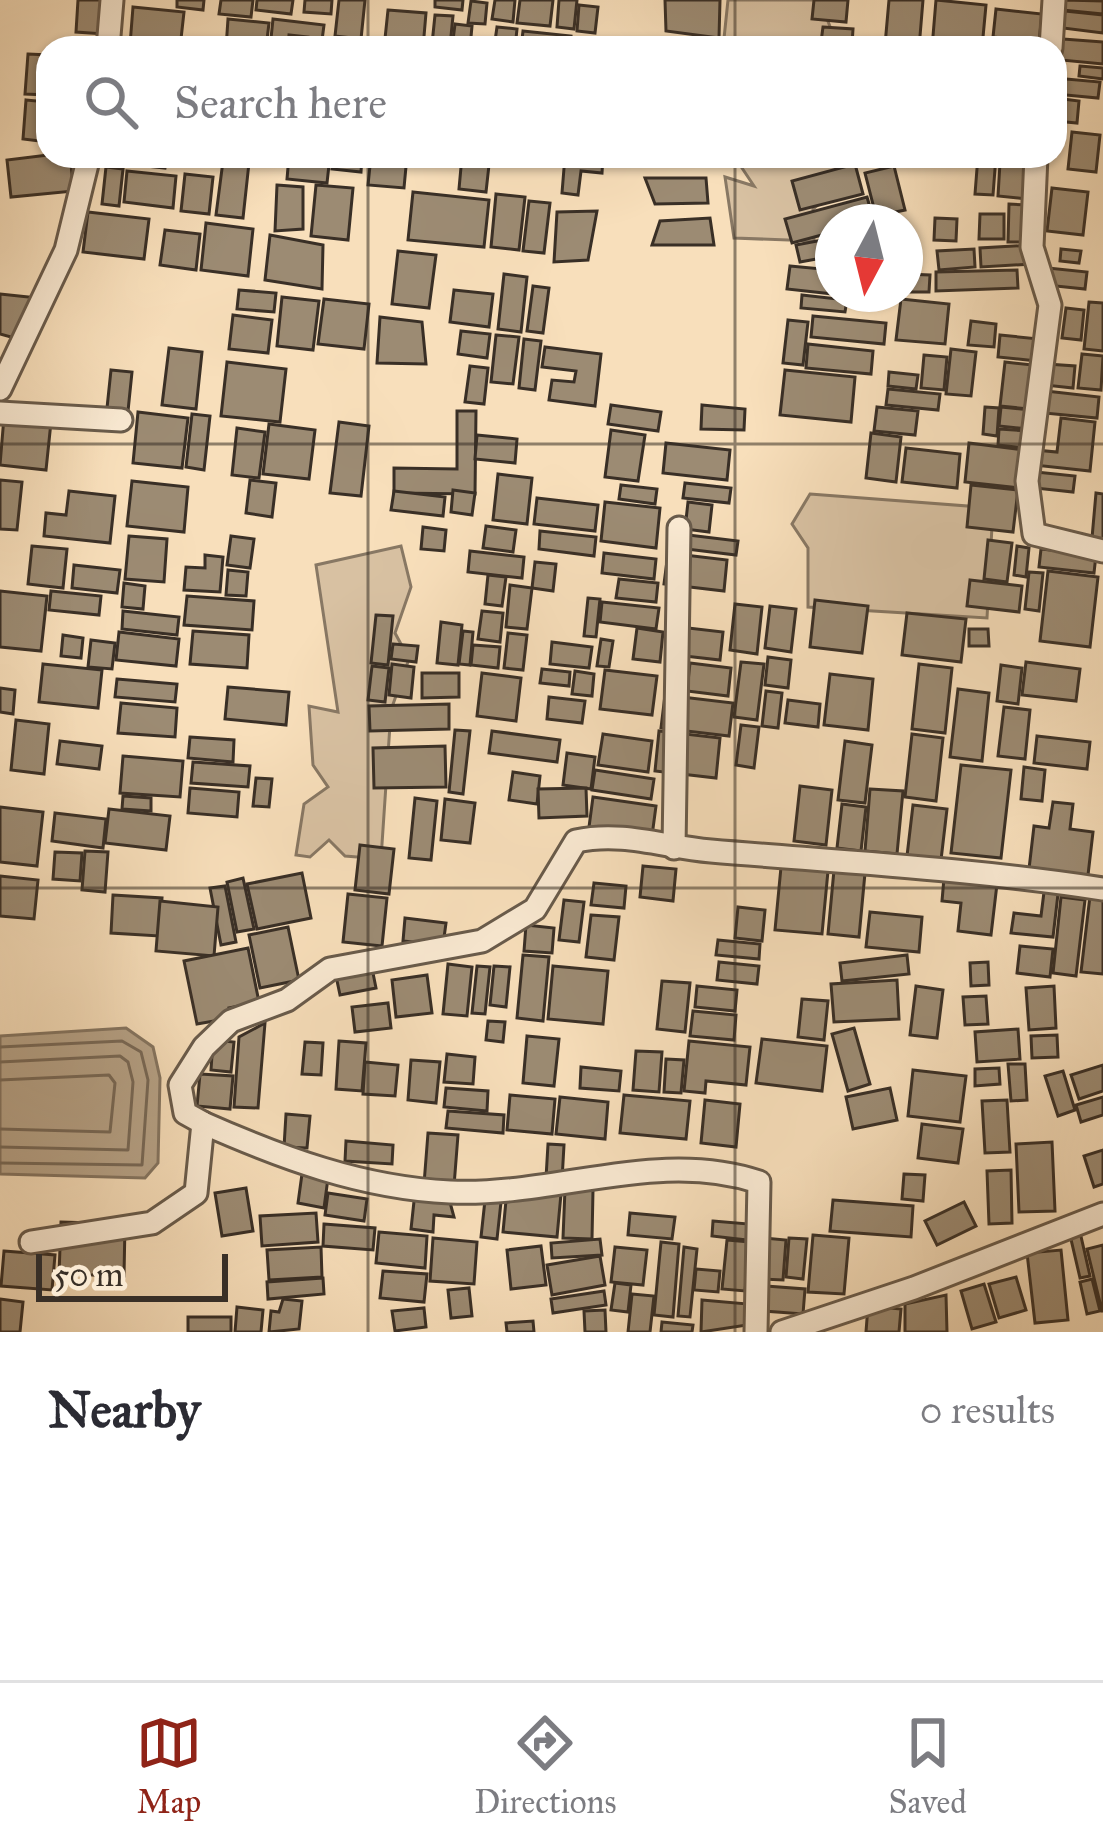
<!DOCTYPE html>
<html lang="en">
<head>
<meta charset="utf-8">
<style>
	body { margin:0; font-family:"IM FELL Great Primer",serif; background:#f2f2f3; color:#2b2b33 }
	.compass { position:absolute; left:815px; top:204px; width:108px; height:108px; border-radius:50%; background:#fff; box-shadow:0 3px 9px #0004; rotate:187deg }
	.scale { position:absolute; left:36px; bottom:30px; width:192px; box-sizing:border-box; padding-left:12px; border:6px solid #392f26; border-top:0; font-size:33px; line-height:42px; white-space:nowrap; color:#392f26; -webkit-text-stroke:9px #faead3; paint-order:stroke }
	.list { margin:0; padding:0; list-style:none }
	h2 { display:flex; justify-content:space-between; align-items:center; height:156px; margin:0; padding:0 48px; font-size:51px }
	h2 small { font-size:39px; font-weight:400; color:#7c7c81 }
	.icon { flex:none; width:66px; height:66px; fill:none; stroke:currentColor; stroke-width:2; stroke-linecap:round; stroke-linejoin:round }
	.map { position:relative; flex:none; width:1103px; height:1332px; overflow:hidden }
	.search { position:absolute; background:#fff; box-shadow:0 3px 9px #0004; left:36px; right:36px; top:36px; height:132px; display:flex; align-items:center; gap:30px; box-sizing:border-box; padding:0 42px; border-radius:36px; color:#7c7c81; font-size:45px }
	.sheet { height:348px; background:#fff }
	nav { display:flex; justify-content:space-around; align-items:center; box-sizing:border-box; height:168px; border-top:3px solid #e1e1e2; background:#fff; font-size:33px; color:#7c7c81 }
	nav a { display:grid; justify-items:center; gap:6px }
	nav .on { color:#8f2418 }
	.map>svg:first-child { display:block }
	.green { fill:#d8c1a2; stroke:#887864; stroke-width:3 }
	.water { fill:#b7a388; stroke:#857561; stroke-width:3 }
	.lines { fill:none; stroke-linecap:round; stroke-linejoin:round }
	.shore { stroke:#786957; stroke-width:3 }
	.building { fill:#9c8b73; stroke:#392f26; stroke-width:3 }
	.street-casing { stroke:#695b4b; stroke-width:27 }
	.street { stroke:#faead3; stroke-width:21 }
	.grid { fill:none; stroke:#392f26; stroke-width:3; stroke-opacity:0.55 }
</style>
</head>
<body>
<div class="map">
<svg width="1103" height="1332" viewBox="0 0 1103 1332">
	<rect width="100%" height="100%" fill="#f8dfbb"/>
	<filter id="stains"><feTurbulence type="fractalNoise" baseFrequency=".00167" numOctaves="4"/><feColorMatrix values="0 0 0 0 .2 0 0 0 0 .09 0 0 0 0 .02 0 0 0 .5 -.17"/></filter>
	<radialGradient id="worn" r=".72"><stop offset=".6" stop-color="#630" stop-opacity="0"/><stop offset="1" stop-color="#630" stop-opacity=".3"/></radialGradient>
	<g class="green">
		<polygon points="728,0 820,0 838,48 723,48"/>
		<polygon points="734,156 848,156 844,183 813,209 814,241 734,238 725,177 754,186"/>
		<polygon points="810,494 993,508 987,618 808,607 808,548 792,524"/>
		<polygon points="401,546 411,587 395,633 409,659 391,710 381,859 345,856 329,840 310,857 296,855 304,804 328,787 313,765 309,706 338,712 316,565"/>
	</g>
	<polygon class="water" points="126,1028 153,1047 160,1078 158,1163 145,1178 0,1174 0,1036"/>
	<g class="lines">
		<g class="shore">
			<polyline points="0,1047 122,1041 141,1052 148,1080 142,1165 0,1163"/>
			<polyline points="0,1062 120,1056 128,1062 133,1082 128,1150 0,1147"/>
			<polyline points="0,1080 109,1075 115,1083 110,1132 0,1129"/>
		</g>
	</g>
	<g class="building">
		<polygon points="78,0 105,0 104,34 76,32"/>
		<polygon points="177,0 204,0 203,10 177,7"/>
		<polygon points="221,0 253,0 251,17 219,14"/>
		<polygon points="257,0 293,0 291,14 256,10"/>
		<polygon points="305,0 332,0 331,14 304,12"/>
		<polygon points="339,0 365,0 361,39 335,36"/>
		<polygon points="435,0 463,0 462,10 435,7"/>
		<polygon points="495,0 515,0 513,22 492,19"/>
		<polygon points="520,0 553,0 550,26 517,23"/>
		<polygon points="559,0 577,0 574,29 557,27"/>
		<polygon points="665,0 720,0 719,38 666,31"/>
		<polygon points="814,0 848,0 846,22 812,19"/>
		<polygon points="889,0 923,0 919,48 885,45"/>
		<polygon points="936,0 986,5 982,48 932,48"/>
		<polygon points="1064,0 1103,1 1103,14 1062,10"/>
		<polygon points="471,1 487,3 485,24 468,23"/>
		<polygon points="579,5 598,7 595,33 577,31"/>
		<polygon points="133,7 184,12 180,48 130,45"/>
		<polygon points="996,9 1042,14 1039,42 993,37"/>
		<polygon points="388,10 426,13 423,48 384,48"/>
		<polygon points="1065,11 1103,15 1103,33 1063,28"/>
		<polygon points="435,15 453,16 450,46 432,44"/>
		<polygon points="228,19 269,23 266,48 226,48"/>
		<polygon points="273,19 324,25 321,48 307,48 308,37 289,35 288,48 270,48"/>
		<polygon points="455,24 472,26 470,48 452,48"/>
		<polygon points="497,27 517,29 515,48 494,48"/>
		<polygon points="823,27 853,29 852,45 821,42"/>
		<polygon points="523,31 571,36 570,48 521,48"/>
		<polygon points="1063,39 1103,42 1103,64 1061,60"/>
		<polygon points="28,54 48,55 48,95 25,94"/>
		<polygon points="1080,66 1103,68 1103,79 1079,76"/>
		<polygon points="1055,78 1100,82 1098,98 1055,94"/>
		<polygon points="1055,98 1079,101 1077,123 1055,121"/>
		<polygon points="26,100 48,102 48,142 23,139"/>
		<polygon points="1072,132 1100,135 1096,172 1068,169"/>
		<polygon points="48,155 70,156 74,191 11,197 7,160"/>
		<polygon points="137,156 167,156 165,168 136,165"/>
		<polygon points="289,156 330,156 327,183 287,179"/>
		<polygon points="334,156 362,156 361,172 332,169"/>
		<polygon points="371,156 407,156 404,188 368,185"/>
		<polygon points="462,156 490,156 486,192 459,189"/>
		<polygon points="565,156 603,156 602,173 581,171 578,195 562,193"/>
		<polygon points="978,156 996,156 993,195 975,194"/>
		<polygon points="223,161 249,163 243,218 216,215"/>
		<polygon points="1000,163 1030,165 1027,199 998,196"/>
		<polygon points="855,164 863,194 800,210 792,181"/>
		<polygon points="894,166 905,210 876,216 865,173"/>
		<polygon points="106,167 123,169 119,206 102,204"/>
		<polygon points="127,171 176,176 173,208 124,202"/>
		<polygon points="185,174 213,177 209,214 181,211"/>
		<polygon points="645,178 706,178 708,203 655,204"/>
		<polygon points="277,185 303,187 303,229 275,231"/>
		<polygon points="316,185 353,188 348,240 311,236"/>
		<polygon points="1052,188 1088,192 1083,235 1047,231"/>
		<polygon points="413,192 489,200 484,247 408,240"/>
		<polygon points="496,194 525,197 519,250 491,247"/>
		<polygon points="867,197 874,221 833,222 833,232 792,243 785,219"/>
		<polygon points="529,201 550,203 544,253 523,251"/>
		<polygon points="1009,204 1027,205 1026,242 1008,242"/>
		<polygon points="597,211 588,260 554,262 557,212"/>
		<polygon points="88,212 149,219 144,259 83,252"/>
		<polygon points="980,214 1004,214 1004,239 979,239"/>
		<polygon points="710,218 714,245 652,245 660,221"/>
		<polygon points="935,218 957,219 956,241 934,240"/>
		<polygon points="206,223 253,229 248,276 201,270"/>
		<polygon points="165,230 200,234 196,270 160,265"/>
		<polygon points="270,235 323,245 322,289 265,280"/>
		<polygon points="833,238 833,256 800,262 796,245"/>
		<polygon points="1031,245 1032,264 981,267 980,248"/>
		<polygon points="974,249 975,267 939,270 937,251"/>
		<polygon points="1061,249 1081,251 1079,263 1060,261"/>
		<polygon points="398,251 436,255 429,308 392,304"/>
		<polygon points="790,266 833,270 833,294 787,289"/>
		<polygon points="1048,268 1087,272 1085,289 1046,285"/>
		<polygon points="1017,270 1018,288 936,291 936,272"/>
		<polygon points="504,274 527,277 521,332 498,329"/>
		<polygon points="905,274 930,275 929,292 905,292"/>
		<polygon points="533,286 549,288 543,333 527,331"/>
		<polygon points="239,290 276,293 274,312 237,309"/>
		<polygon points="454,290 493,294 489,327 450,322"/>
		<polygon points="0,294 38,298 18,339 0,334"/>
		<polygon points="802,295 847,300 845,312 801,308"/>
		<polygon points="282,297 319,301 313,350 277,346"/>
		<polygon points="324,299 369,304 364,349 318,344"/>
		<polygon points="901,299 949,304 945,344 896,340"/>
		<polygon points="1089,302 1103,303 1103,351 1084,349"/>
		<polygon points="1066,308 1084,310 1081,340 1062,338"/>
		<polygon points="233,315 272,320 268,353 229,349"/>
		<polygon points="813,316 886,323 884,344 811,337"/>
		<polygon points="380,317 422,322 426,364 377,363"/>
		<polygon points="788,320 808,322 803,365 783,363"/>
		<polygon points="971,321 996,324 994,347 968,345"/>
		<polygon points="461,331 490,334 487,358 458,354"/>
		<polygon points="496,335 519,337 513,384 491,382"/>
		<polygon points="1000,335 1039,339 1037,361 998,357"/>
		<polygon points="524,339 541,341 535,390 519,388"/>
		<polygon points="808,344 873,351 871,374 806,368"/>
		<polygon points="545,347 601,354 595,406 549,400 552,380 574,382 576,371 542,367"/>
		<polygon points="169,348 202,352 196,409 162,405"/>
		<polygon points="951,349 976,352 971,396 946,394"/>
		<polygon points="1082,354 1103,356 1101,390 1078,388"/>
		<polygon points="924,355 947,357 944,390 921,388"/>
		<polygon points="227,362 286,369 280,422 221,416"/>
		<polygon points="1005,362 1033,365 1029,409 1000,406"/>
		<polygon points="1047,364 1075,366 1073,388 1045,385"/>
		<polygon points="470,366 488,368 484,404 465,402"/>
		<polygon points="111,370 132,372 128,411 107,408"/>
		<polygon points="785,370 855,377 851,422 780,415"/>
		<polygon points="889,372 918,375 916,389 888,386"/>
		<polygon points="888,389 940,394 938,410 886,405"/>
		<polygon points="1046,391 1099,397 1097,418 1044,413"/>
		<polygon points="611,405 661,412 658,431 608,424"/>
		<polygon points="702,405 745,409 744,430 701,429"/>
		<polygon points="877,407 918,411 915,435 874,431"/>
		<polygon points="985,407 999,408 997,436 983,434"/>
		<polygon points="1001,407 1031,410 1029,429 999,426"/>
		<polygon points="457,411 476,411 475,494 394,493 394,468 457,469"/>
		<polygon points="138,412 188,418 182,468 133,463"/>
		<polygon points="192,414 210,416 204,470 186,467"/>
		<polygon points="4,417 51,422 46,470 0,465"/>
		<polygon points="1061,418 1095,422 1090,471 1034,465 1035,450 1057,452"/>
		<polygon points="339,422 369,426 361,496 330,493"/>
		<polygon points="269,424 315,430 309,479 263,474"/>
		<polygon points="237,428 265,432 259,478 232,475"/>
		<polygon points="999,429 1028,431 1026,448 998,445"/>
		<polygon points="611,430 645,435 638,481 605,477"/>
		<polygon points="871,433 901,437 896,482 866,478"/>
		<polygon points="477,435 517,439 515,463 475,459"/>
		<polygon points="666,443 730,450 727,480 663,473"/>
		<polygon points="969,443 1025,450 1020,488 965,482"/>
		<polygon points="906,448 960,454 957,488 902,482"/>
		<polygon points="1036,472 1075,476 1073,492 1035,488"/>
		<polygon points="498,474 532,478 527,524 493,520"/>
		<polygon points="0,480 22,482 17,530 0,529"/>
		<polygon points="250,480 276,483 272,517 246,513"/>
		<polygon points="132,481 188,487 184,532 127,526"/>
		<polygon points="685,483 731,488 729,503 683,498"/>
		<polygon points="621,485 657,489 655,504 619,499"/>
		<polygon points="971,485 1018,490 1013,532 967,527"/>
		<polygon points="453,490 475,493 472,515 451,512"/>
		<polygon points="69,491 115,496 110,543 44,536 46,513 66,515"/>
		<polygon points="394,491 445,497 443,516 391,510"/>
		<polygon points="1096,493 1103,494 1103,539 1092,538"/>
		<polygon points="537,498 598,505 595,531 534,524"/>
		<polygon points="605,502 660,508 656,548 601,541"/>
		<polygon points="688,502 712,505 709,532 685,529"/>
		<polygon points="486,526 516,530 513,552 483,548"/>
		<polygon points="423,527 446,530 444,551 421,549"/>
		<polygon points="540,531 596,537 594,556 539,549"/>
		<polygon points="680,534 738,541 736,555 678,548"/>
		<polygon points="129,536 167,539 164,582 125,579"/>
		<polygon points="231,536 254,539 250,568 227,565"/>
		<polygon points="988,540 1012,543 1007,582 984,579"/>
		<polygon points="32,546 67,549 63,588 28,584"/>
		<polygon points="1017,546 1029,548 1026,577 1014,575"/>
		<polygon points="1041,549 1096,555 1094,573 1039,567"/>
		<polygon points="470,551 524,557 522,578 468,572"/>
		<polygon points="604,553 656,559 654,579 602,573"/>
		<polygon points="668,553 727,560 724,591 664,584"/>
		<polygon points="205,555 223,557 220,592 184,590 186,567 205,568"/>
		<polygon points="535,562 556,564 553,591 532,588"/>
		<polygon points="74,565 120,570 117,593 72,588"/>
		<polygon points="228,570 248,572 246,596 226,595"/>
		<polygon points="1048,571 1098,577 1090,647 1040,641"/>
		<polygon points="1029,572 1043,573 1039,611 1025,609"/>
		<polygon points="488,575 506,577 502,606 485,604"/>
		<polygon points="619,579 658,583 656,602 616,598"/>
		<polygon points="970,580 1022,586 1019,612 967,606"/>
		<polygon points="124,583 145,586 143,609 122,607"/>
		<polygon points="510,585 532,588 527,629 506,627"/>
		<polygon points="0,591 47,596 41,651 0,647"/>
		<polygon points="51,591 101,596 99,615 49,610"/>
		<polygon points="187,596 254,601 252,630 184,625"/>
		<polygon points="588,598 600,599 596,637 584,636"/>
		<polygon points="815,600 868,606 862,653 810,647"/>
		<polygon points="602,602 659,608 656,629 600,622"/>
		<polygon points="735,604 762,607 757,654 730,650"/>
		<polygon points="770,606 796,609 791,652 765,648"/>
		<polygon points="123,611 179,617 177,635 122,629"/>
		<polygon points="482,611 503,613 500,642 478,639"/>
		<polygon points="907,613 966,619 961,662 902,655"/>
		<polygon points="376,615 393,616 388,665 371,663"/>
		<polygon points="441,622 462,625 458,665 437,663"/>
		<polygon points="671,626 723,632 720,660 667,654"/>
		<polygon points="637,628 663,632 660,662 633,659"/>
		<polygon points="969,629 988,629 989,646 969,646"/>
		<polygon points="193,631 249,635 247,668 190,664"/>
		<polygon points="463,631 473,632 470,665 459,664"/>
		<polygon points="119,632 179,639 176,666 116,660"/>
		<polygon points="508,633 527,635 523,670 504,668"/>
		<polygon points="63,635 83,638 81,658 61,656"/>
		<polygon points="601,639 613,641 609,667 597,666"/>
		<polygon points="91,640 115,643 112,669 88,667"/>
		<polygon points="552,642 592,647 589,668 550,664"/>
		<polygon points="393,644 418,646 416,662 391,659"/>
		<polygon points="473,645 500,647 498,668 471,665"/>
		<polygon points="768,657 791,660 788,688 765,685"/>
		<polygon points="741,662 764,664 757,720 734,717"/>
		<polygon points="1026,662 1080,669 1076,701 1022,695"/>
		<polygon points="690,663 731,668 728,696 687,691"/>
		<polygon points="43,664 102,670 98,708 39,702"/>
		<polygon points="392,664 414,667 411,698 389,695"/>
		<polygon points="919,664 952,668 945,733 912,729"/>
		<polygon points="1001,665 1022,668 1018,704 997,701"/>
		<polygon points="372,666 389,668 385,702 368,700"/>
		<polygon points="542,669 570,672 569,686 540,683"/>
		<polygon points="605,670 657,676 652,715 600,709"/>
		<polygon points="575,671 594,674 592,696 572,694"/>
		<polygon points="422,673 459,673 459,697 422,698"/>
		<polygon points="482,673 521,678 516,721 477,716"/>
		<polygon points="830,674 873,679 868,730 824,725"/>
		<polygon points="117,679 177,684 175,702 115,697"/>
		<polygon points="228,687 289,692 286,725 225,719"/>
		<polygon points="0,688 15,690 13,714 0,712"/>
		<polygon points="958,689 989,693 982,761 950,757"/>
		<polygon points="766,691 782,693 778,728 762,726"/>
		<polygon points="665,695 733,703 729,736 661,728"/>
		<polygon points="549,697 585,701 582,723 547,719"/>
		<polygon points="788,700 820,704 818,727 785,723"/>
		<polygon points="121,703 177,708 175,737 118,733"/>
		<polygon points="449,704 449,729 370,731 369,706"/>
		<polygon points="1004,707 1030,710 1025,759 998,756"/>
		<polygon points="16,720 49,724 44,774 11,770"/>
		<polygon points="741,725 759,727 754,768 736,765"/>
		<polygon points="455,730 470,731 463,794 449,792"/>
		<polygon points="492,731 560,740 557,762 489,753"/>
		<polygon points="659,731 720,738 716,778 655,771"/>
		<polygon points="603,734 652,741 648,772 598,765"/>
		<polygon points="912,734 943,738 936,801 905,797"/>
		<polygon points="1037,736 1090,742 1087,769 1034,763"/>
		<polygon points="190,737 234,740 233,762 188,758"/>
		<polygon points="60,741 102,746 99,769 57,764"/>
		<polygon points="845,741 872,745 865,803 838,800"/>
		<polygon points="445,746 446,787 374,788 373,748"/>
		<polygon points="567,753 595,757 591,789 563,785"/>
		<polygon points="123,756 183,761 180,797 120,793"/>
		<polygon points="193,762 250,766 248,787 191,783"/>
		<polygon points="961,765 1011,770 1001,858 951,853"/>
		<polygon points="1024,767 1045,770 1042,801 1021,799"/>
		<polygon points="595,770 654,779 651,799 592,790"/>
		<polygon points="513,772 540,776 537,804 509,800"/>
		<polygon points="256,778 272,779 269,807 253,806"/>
		<polygon points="800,786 832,790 826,845 794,841"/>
		<polygon points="190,788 239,792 237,817 188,813"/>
		<polygon points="586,788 587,816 539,818 538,789"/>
		<polygon points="870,789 903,791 897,854 865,851"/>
		<polygon points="123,796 151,798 151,811 122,809"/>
		<polygon points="593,797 656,806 652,836 589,827"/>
		<polygon points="415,798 437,801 431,860 409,858"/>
		<polygon points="445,799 475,803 470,843 441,840"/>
		<polygon points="1053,802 1073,804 1070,829 1093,832 1088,875 1029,869 1034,826 1049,828"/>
		<polygon points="842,804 866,807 861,851 837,848"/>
		<polygon points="913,805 947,809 941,860 907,856"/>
		<polygon points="0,807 43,812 37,866 0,862"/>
		<polygon points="109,809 170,816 166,850 105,843"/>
		<polygon points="55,813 106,819 103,848 52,841"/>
		<polygon points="360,845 394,849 389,894 355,890"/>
		<polygon points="85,851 108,852 105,892 82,890"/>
		<polygon points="55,852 82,853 80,881 53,879"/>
		<polygon points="643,866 676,869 673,901 640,897"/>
		<polygon points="781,867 828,871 822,934 775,930"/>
		<polygon points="834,870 865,873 859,937 828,934"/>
		<polygon points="302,873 311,918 257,929 247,884"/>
		<polygon points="0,876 38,880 34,919 0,916"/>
		<polygon points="243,878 254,929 237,932 227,882"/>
		<polygon points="944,878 997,884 991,935 958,931 961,903 942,901"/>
		<polygon points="594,883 626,886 624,908 591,905"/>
		<polygon points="225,886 236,942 221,945 210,888"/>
		<polygon points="1044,892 1058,894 1053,937 1011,933 1014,913 1041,916"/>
		<polygon points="348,894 387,898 382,946 343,942"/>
		<polygon points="113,895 162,898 159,936 111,933"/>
		<polygon points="1090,896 1103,898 1103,974 1081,972"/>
		<polygon points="1061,897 1085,900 1076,976 1053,973"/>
		<polygon points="564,900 584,902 579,942 559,940"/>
		<polygon points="160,901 218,907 214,956 156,951"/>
		<polygon points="738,907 765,910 762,941 735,938"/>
		<polygon points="870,912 922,917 919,952 866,947"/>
		<polygon points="591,915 619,917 614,960 586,957"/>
		<polygon points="405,918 446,923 443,945 403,941"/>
		<polygon points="526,925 554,928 552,953 524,951"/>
		<polygon points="288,927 299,980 260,988 249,935"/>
		<polygon points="718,940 760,944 759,959 716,955"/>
		<polygon points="1020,946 1053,949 1050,977 1017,973"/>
		<polygon points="248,948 259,1002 229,1008 231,1018 197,1024 184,961"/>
		<polygon points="523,955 549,957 543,1021 517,1018"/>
		<polygon points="907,955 909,974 842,981 840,963"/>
		<polygon points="719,962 759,966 757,984 717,980"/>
		<polygon points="988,962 989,985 971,986 970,963"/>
		<polygon points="448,964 472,967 467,1016 443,1014"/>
		<polygon points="477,966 490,967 485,1014 472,1013"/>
		<polygon points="494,966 510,967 506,1007 490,1005"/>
		<polygon points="553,966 608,971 603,1024 548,1019"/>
		<polygon points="372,968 376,988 340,995 336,976"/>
		<polygon points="427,975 432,1013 396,1017 392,980"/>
		<polygon points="897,980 899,1019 834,1022 831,984"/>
		<polygon points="662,981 690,983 685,1032 657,1029"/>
		<polygon points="697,986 737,990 735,1011 695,1007"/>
		<polygon points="916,986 943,990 937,1038 910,1035"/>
		<polygon points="1054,986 1056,1028 1029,1030 1026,988"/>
		<polygon points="986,996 988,1024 965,1025 963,997"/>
		<polygon points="802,999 828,1001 824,1040 798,1037"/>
		<polygon points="388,1003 391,1028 355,1032 352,1007"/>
		<polygon points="693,1011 736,1015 734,1040 690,1036"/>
		<polygon points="488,1021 505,1022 503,1042 486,1040"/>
		<polygon points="265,1023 258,1108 234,1107 239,1037"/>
		<polygon points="854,1028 870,1084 848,1091 832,1034"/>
		<polygon points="1018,1029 1020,1059 977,1062 975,1032"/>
		<polygon points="1057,1035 1058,1057 1032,1058 1031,1036"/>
		<polygon points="527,1036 559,1039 554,1086 523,1083"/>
		<polygon points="762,1039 827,1046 822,1091 756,1083"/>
		<polygon points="213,1040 234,1042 231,1072 211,1070"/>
		<polygon points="339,1041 366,1043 362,1091 336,1089"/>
		<polygon points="689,1041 750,1047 746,1085 706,1081 705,1093 684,1091"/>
		<polygon points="305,1042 323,1043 321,1075 302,1074"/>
		<polygon points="636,1051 662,1052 659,1092 633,1090"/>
		<polygon points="447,1054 475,1057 473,1084 444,1082"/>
		<polygon points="666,1059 684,1060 681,1093 664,1092"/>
		<polygon points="411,1060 440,1062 436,1103 408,1100"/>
		<polygon points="365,1062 398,1065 395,1096 363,1094"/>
		<polygon points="1008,1064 1025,1064 1027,1100 1011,1101"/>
		<polygon points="1103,1065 1103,1091 1079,1099 1071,1075"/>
		<polygon points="581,1067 621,1071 619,1091 580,1088"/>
		<polygon points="999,1068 1000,1084 975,1086 975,1069"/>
		<polygon points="913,1070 966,1076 960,1122 908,1116"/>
		<polygon points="1063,1071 1075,1110 1058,1116 1045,1076"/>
		<polygon points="200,1074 233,1076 230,1109 197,1106"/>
		<polygon points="446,1088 488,1091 487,1111 444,1107"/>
		<polygon points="890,1088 897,1120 853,1129 846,1097"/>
		<polygon points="510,1095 555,1099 552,1134 507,1130"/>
		<polygon points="624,1095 690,1101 686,1139 620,1133"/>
		<polygon points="560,1097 608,1102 605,1139 556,1134"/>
		<polygon points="1103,1097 1103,1115 1081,1122 1076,1105"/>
		<polygon points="705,1100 740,1104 736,1147 701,1143"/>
		<polygon points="1007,1100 1010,1152 985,1153 982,1101"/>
		<polygon points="448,1111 504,1115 503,1133 446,1128"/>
		<polygon points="286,1114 310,1116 307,1148 284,1147"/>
		<polygon points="922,1124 963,1129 958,1163 918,1158"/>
		<polygon points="428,1133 458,1135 454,1186 424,1184"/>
		<polygon points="346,1141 393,1145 392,1164 345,1161"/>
		<polygon points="1052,1142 1055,1211 1019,1212 1016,1144"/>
		<polygon points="548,1144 564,1145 562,1180 546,1178"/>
		<polygon points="1103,1150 1103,1184 1094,1187 1084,1156"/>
		<polygon points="1011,1170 1012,1223 989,1224 987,1171"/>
		<polygon points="302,1174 328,1178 324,1208 298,1203"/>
		<polygon points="904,1174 925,1175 923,1201 902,1199"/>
		<polygon points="246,1188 253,1231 222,1236 215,1193"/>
		<polygon points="565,1189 593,1190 592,1239 563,1238"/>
		<polygon points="507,1190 561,1194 557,1237 503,1232"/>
		<polygon points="415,1192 448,1195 454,1217 434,1215 433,1232 411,1229"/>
		<polygon points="328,1193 367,1199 364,1221 325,1215"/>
		<polygon points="485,1200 501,1202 497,1239 481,1237"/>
		<polygon points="833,1200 913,1206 911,1237 830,1231"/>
		<polygon points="964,1202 976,1226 937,1245 925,1221"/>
		<polygon points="316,1213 318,1242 262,1246 260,1216"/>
		<polygon points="630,1213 675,1217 672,1239 628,1235"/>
		<polygon points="713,1221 749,1224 747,1240 712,1236"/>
		<polygon points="61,1222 125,1224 124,1276 59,1274"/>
		<polygon points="324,1224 375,1228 373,1250 323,1246"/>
		<polygon points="379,1232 427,1236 425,1268 376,1263"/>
		<polygon points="1080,1232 1090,1276 1080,1278 1070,1235"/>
		<polygon points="813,1235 849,1238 844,1294 808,1292"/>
		<polygon points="433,1238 477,1242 474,1284 430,1281"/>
		<polygon points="764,1238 786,1240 783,1280 761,1279"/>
		<polygon points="789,1238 807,1239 803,1279 786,1277"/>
		<polygon points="600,1239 602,1255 552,1258 551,1243"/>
		<polygon points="727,1240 750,1242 745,1291 722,1289"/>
		<polygon points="661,1242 679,1244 673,1317 654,1315"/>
		<polygon points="1103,1245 1103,1311 1102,1311 1087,1249"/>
		<polygon points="541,1246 546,1285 511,1289 507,1250"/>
		<polygon points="321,1247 322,1277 269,1280 267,1250"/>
		<polygon points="615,1247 647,1250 643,1285 611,1282"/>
		<polygon points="684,1247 697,1249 690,1317 678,1316"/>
		<polygon points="1061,1250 1068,1320 1035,1323 1027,1253"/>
		<polygon points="4,1251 55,1255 52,1290 1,1286"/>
		<polygon points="600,1256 605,1285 552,1295 547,1265"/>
		<polygon points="696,1269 720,1271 718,1292 694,1290"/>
		<polygon points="383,1271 427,1274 424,1302 380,1298"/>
		<polygon points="1016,1277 1026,1310 999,1318 989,1284"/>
		<polygon points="323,1278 324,1294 268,1299 267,1282"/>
		<polygon points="1092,1279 1100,1311 1087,1314 1080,1282"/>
		<polygon points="615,1283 631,1285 628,1312 611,1310"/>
		<polygon points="984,1284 996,1322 972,1329 961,1291"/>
		<polygon points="766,1286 805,1289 803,1314 764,1311"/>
		<polygon points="469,1288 472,1316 451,1318 448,1290"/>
		<polygon points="604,1291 606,1305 553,1313 551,1299"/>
		<polygon points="632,1294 654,1296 650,1332 628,1332"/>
		<polygon points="946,1295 947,1332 905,1332 905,1304"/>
		<polygon points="0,1299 23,1302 20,1332 0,1332"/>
		<polygon points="283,1299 302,1301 299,1329 269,1332 271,1311 279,1312"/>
		<polygon points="702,1300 748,1304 747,1325 701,1332"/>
		<polygon points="868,1306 901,1309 899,1332 866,1332"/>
		<polygon points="237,1307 263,1310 261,1332 235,1332"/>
		<polygon points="424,1308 426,1327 395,1331 392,1311"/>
		<polygon points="605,1310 606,1332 585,1332 584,1311"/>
		<rect x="188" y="1317" width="43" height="15"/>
		<polygon points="533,1321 534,1332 507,1332 506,1323"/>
		<polygon points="662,1322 693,1325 692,1332 661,1332"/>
	</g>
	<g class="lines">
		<defs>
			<g id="street">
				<polyline points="108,48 112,0"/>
				<polyline points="1051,48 1054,0"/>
				<polyline points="1036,156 1032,247 1050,305 1027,481 1034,534 1103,551"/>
				<polyline points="0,389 66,250 89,156"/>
				<polyline points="0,413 121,420"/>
				<polyline points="674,848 679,528"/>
				<polyline points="31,1242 152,1223 196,1193 203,1123"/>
				<path d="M756 1332 759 1182C658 1148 554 1197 450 1192 362 1188 282 1158 203 1123L185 1113 180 1085 204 1047 231 1021 287 1000 330 969 482 941 535 909 576 841C623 831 664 847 711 851 842 862 973 869 1103 889"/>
				<polyline points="782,1332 914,1288 1103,1214"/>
			</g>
		</defs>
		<use href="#street" class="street-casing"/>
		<use href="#street" class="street"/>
	</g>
	<path class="grid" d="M368 0V48M735 0V48M368 156V1332M735 156V1332M0 444H1103M0 888H1103"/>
	<rect width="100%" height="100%" filter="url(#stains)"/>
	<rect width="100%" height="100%" fill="url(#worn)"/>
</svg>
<svg class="compass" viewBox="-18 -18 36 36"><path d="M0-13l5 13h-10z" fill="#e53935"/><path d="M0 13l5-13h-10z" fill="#7c7c81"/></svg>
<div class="scale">50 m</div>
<div class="search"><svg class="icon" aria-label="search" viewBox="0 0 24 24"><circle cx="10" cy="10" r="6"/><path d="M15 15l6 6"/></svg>Search here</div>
</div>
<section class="sheet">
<h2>Nearby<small>0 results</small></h2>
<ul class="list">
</ul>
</section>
<nav>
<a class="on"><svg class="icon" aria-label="map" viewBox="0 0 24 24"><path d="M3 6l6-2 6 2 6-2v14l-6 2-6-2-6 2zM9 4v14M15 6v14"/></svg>Map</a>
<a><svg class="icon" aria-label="directions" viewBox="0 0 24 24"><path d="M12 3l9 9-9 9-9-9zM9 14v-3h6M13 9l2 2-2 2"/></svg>Directions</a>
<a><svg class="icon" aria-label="saved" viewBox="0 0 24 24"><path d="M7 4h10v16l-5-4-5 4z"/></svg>Saved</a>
</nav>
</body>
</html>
